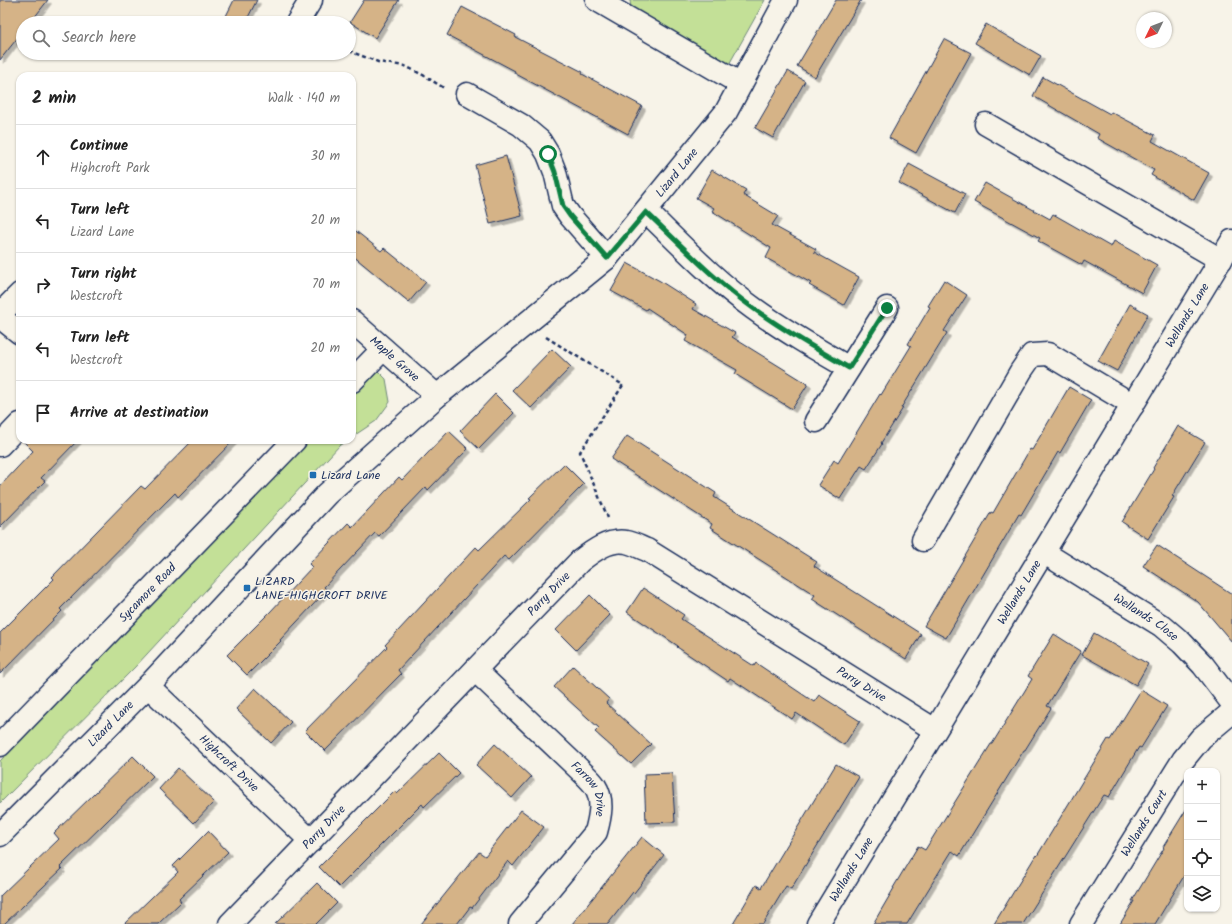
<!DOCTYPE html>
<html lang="en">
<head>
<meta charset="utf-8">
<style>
	body { margin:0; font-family:Kalam,sans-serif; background:#f2f2f2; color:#222 }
	.controls { position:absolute; right:12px; bottom:12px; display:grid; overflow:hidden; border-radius:8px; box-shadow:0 1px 3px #0004 }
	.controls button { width:36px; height:36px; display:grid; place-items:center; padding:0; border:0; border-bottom:1px solid #e0e0e0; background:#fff; color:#222; font:20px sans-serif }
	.compass { position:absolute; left:1136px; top:12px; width:36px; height:36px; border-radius:50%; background:#fff; box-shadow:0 1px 3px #0004; rotate:227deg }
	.stop { position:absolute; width:12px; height:12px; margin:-9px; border:3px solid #0b8043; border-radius:50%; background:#fff }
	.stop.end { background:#0b8043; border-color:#fff; box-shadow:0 1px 4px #0008 }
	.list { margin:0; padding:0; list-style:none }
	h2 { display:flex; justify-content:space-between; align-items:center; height:52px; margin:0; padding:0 16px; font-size:17px }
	h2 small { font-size:13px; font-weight:400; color:#767676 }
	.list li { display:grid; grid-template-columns:26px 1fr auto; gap:12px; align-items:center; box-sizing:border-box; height:64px; padding:0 16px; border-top:1px solid #e0e0e0 }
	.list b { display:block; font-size:15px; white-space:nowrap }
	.list p { margin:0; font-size:13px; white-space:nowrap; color:#767676 }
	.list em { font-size:13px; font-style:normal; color:#767676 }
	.icon { flex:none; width:22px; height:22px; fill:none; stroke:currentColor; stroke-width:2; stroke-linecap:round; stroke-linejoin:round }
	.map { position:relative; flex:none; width:1232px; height:924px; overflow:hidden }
	.search { position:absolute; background:#fff; box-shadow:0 1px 3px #0004; left:16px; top:16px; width:340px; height:44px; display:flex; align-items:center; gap:10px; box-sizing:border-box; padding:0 14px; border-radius:22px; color:#767676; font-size:15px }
	.panel { position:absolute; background:#fff; box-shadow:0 1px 3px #0004; left:16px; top:72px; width:340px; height:372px; border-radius:12px }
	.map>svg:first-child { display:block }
	.green { fill:#c3e097; stroke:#6f887a }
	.building { fill:#d5b387; stroke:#1b2f5e; filter:url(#shadow) }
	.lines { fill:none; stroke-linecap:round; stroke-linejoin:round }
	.minor-casing { stroke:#1b2f5e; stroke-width:25 }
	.path { stroke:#1b2f5e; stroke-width:2.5; stroke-dasharray:4 3; stroke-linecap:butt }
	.minor { stroke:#f7f3e8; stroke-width:22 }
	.route { stroke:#0b8043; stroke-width:5 }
	.poi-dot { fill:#1f6fb2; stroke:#f7f3e8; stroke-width:1.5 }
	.labels { text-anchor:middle; stroke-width:3; stroke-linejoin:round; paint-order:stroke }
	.street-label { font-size:12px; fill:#1b2f5e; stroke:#f7f3e8 }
	.poi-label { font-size:12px; fill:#1b2f5e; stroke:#f7f3e8; text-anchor:start }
</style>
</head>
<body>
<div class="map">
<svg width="1232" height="924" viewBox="0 0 1232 924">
	<defs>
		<filter id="shadow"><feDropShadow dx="3.5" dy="3.5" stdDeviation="0" flood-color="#0004"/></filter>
	</defs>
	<rect width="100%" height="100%" fill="#f7f3e8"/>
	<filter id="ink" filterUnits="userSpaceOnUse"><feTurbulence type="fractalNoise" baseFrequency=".025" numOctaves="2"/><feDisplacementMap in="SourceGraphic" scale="8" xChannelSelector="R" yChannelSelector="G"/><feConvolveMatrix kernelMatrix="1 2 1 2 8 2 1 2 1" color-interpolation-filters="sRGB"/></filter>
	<g filter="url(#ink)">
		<g class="green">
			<polygon points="630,0 765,0 728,66 631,10"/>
			<polygon points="376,369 386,379 390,402 376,421 352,437 352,391"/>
			<polygon points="306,440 348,440 340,445 135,667 0,803 0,761"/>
		</g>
		<g class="building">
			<polygon points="0,0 48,0 30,23 23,23 23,31 0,60"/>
			<polygon points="234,0 257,0 245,23 239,23 226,16"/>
			<polygon points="364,0 399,0 375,38 350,22"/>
			<polygon points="836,0 861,0 815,77 797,66"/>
			<polygon points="462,7 516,35 515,37 583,72 582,74 642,106 628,134 514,73 515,71 447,35"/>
			<polygon points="986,24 1041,56 1030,75 975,43"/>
			<polygon points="944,39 971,53 916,153 889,138"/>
			<polygon points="788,71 805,81 773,138 755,128"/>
			<polygon points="1043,77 1110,114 1111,112 1155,135 1152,141 1209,173 1194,200 1151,175 1154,170 1097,138 1099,134 1033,96"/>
			<polygon points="506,156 522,216 490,224 475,165"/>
			<polygon points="909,164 965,194 955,213 899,183"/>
			<polygon points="712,170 746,190 743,195 778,216 772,225 816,249 814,252 859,277 844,305 809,285 811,283 766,258 771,248 712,211 714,208 696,198"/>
			<polygon points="985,183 1050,219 1053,214 1111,247 1114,241 1157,265 1142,293 1084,261 1082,265 1038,241 1040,238 974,202"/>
			<polygon points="352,228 381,251 384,248 426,282 409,302 352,255"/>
			<polygon points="627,263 660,281 696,304 693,309 735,333 732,337 808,384 792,409 735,374 737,370 685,341 688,335 647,308 646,310 611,291"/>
			<polygon points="944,280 967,295 944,331 947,333 901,408 903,408 881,443 882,444 866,469 861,466 840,499 818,485 834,460 838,463 880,394 881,395 911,346 908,344 930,307 928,306"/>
			<polygon points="1130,304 1148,314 1117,371 1098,361"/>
			<polygon points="552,349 571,367 531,408 512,390"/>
			<polygon points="1069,387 1091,400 1060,453 1058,452 1021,515 1019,514 946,638 924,626 991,512 993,513 1030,449 1032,450"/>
			<polygon points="495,394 514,413 479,449 460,431"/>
			<polygon points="1178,426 1205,442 1172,496 1174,497 1148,539 1122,522 1154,469 1153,468"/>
			<polygon points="449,431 468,449 428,490 426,487 379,536 375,533 324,587 327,590 280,640 281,641 247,675 227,655 270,612 312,567 309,564 348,523 352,527 399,477 402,480"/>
			<polygon points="627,436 716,493 714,497 817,562 814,566 921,634 906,659 812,599 815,595 710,528 712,524 611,459"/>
			<polygon points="22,440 78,440 41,478 45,481 0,527 0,486 33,451"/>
			<polygon points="193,440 234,440 178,497 175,493 60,609 62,611 0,674 0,633 54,579 52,577 141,486 145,489"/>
			<polygon points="564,464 584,484 509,560 504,556 398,670 401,674 325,751 305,731 387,647 385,645 476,547 479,550 531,499 529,498"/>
			<polygon points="1157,545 1232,594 1232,642 1198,602 1143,566"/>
			<polygon points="643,588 684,615 681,619 754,666 756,663 814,702 819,695 860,721 844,745 796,713 792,719 730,678 728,681 677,647 678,646 627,612"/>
			<polygon points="590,595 610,615 576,650 556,630"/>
			<polygon points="1094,633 1148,664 1136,685 1082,655"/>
			<polygon points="1054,634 1081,651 1047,706 1051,708 1025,750 1024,750 959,856 952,851 907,924 873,924 894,888 893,888 918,846 925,850 991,744 992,744 1032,679 1028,676"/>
			<polygon points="573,666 609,699 606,703 651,744 631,764 595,732 599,728 554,687"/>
			<polygon points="255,688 291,722 271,743 236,709"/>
			<polygon points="1141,690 1167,706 1141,748 1139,747 1109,797 1104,795 1023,924 994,924 1036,855 1037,856 1108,739 1110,740"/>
			<polygon points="495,744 531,777 512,798 476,765"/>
			<polygon points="439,753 459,773 424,807 422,804 339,887 319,867 395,791 397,794"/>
			<polygon points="133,756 153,776 60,867 62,869 4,924 0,924 0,896 59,839 54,833"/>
			<polygon points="836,764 859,777 791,889 786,886 763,924 733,924 756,885 761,888"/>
			<polygon points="178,768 214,802 194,823 159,789"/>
			<polygon points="672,773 675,822 646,823 644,774"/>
			<polygon points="1187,808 1187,871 1155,924 1120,924 1134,901 1132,901 1164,848 1163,847"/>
			<polygon points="521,810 544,827 513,866 508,861 472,908 470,907 457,924 421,924 479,852 485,856"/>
			<polygon points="208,831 228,852 179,899 181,902 158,924 124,924 178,872 173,866"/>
			<polygon points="642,837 664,855 634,893 633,892 608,924 572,924"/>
			<polygon points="317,883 337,903 316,924 275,924"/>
		</g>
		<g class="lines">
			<defs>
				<g id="minor">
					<polyline points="597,0 741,84"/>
					<polyline points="297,23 311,0"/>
					<polyline points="467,94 521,125 540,141 548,154 555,172 563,206 570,216 607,258"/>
					<polyline points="986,124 1221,260"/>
					<path d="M646 211C680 244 714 280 753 308 783 330 816 349 849 368"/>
					<polyline points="0,314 20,294"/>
					<polyline points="0,317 20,333"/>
					<path id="s1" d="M352 321 437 396"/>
					<polyline points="352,381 383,349"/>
					<polyline points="816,421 887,308"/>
					<polyline points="0,445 20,424"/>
					<polyline points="923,540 1021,371 1032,355 1048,354 1133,405"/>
					<path id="s2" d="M1043 552 1162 626 1182 643 1203 665 1232 703"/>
					<path id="s3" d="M475 670 580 770C585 775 591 780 595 786 604 800 600 817 596 832L520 924"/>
					<path id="s4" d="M148 686 311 841"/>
					<path id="s5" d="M0 745 295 440"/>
					<path id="s6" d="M0 835 148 686 327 494 437 396 607 258 726 112 786 0"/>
					<path id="s7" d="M230 924 580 561C593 551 609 539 626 542 633 543 641 548 647 550L935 730"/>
					<path id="s8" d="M818 924 1232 241"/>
					<path id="s9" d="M1081 924 1183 760 1201 738 1232 712"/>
				</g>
			</defs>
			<use href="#minor" class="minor-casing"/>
			<g class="path">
				<polyline points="349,51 378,62 405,66 423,75 444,88"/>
				<polyline points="546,337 623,385 580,452 608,518"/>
			</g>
			<use href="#minor" class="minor"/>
		</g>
	</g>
	<g class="lines" filter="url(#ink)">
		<path class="route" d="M548 154 555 172 563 206 570 216 607 258 646 212C680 244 714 280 753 308 783 330 816 349 849 368L887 308"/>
	</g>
	<g class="poi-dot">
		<rect x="309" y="471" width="8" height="8" rx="2"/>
		<rect x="243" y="584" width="8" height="8" rx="2"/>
	</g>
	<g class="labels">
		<g class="street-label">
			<text dy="4" stroke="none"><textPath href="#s6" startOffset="949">Lizard Lane</textPath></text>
			<text dy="4" stroke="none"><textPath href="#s8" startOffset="712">Wellands Lane</textPath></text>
			<text dy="4" stroke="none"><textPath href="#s1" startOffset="57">Maple Grove</textPath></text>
			<text dy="4" stroke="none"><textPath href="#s8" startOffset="388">Wellands Lane</textPath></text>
			<text dy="4" stroke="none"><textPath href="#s5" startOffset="212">Sycamore Road</textPath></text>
			<text dy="4" stroke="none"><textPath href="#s7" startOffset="459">Parry Drive</textPath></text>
			<text dy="4" stroke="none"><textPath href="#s2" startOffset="122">Wellands Close</textPath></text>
			<text dy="4" stroke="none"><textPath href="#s7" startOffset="831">Parry Drive</textPath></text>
			<text dy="4" stroke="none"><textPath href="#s6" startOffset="157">Lizard Lane</textPath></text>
			<text dy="4" stroke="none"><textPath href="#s4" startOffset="112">Highcroft Drive</textPath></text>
			<text dy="4" stroke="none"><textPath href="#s3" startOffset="167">Farrow Drive</textPath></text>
			<text dy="4" stroke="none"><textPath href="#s9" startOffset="119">Wellands Court</textPath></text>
			<text dy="4" stroke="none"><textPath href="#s7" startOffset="135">Parry Drive</textPath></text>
			<text dy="4" stroke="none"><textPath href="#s8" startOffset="64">Wellands Lane</textPath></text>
		</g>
		<g class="poi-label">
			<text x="321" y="479">Lizard Lane</text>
			<text x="255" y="585">LIZARD<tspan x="255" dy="14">LANE-HIGHCROFT DRIVE</tspan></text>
		</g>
	</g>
</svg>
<div class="controls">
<button>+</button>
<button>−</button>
<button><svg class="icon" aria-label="locate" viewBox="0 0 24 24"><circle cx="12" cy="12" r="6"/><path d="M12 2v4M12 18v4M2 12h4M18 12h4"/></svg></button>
<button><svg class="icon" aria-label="layers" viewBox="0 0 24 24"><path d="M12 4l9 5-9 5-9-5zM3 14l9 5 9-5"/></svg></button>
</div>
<svg class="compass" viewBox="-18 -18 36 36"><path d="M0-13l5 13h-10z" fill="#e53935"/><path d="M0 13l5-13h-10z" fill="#767676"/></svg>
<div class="stop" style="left:548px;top:154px"></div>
<div class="stop end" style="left:887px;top:308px"></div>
<div class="search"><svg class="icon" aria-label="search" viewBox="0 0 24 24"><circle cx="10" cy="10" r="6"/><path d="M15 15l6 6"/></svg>Search here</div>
<section class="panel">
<h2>2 min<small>Walk · 140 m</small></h2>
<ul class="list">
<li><svg class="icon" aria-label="ahead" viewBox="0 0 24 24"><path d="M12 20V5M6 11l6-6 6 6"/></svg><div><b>Continue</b><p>Highcroft Park</p></div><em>30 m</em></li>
<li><svg class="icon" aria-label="left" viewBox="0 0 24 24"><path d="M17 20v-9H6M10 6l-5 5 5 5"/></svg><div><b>Turn left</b><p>Lizard Lane</p></div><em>20 m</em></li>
<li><svg class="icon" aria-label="right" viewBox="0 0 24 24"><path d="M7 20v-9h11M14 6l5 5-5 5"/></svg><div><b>Turn right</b><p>Westcroft</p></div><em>70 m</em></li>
<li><svg class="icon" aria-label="left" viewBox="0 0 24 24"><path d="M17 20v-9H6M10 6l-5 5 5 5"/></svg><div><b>Turn left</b><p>Westcroft</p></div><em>20 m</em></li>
<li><svg class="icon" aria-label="arrive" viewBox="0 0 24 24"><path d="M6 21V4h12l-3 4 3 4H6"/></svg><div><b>Arrive at destination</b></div></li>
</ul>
</section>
</div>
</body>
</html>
